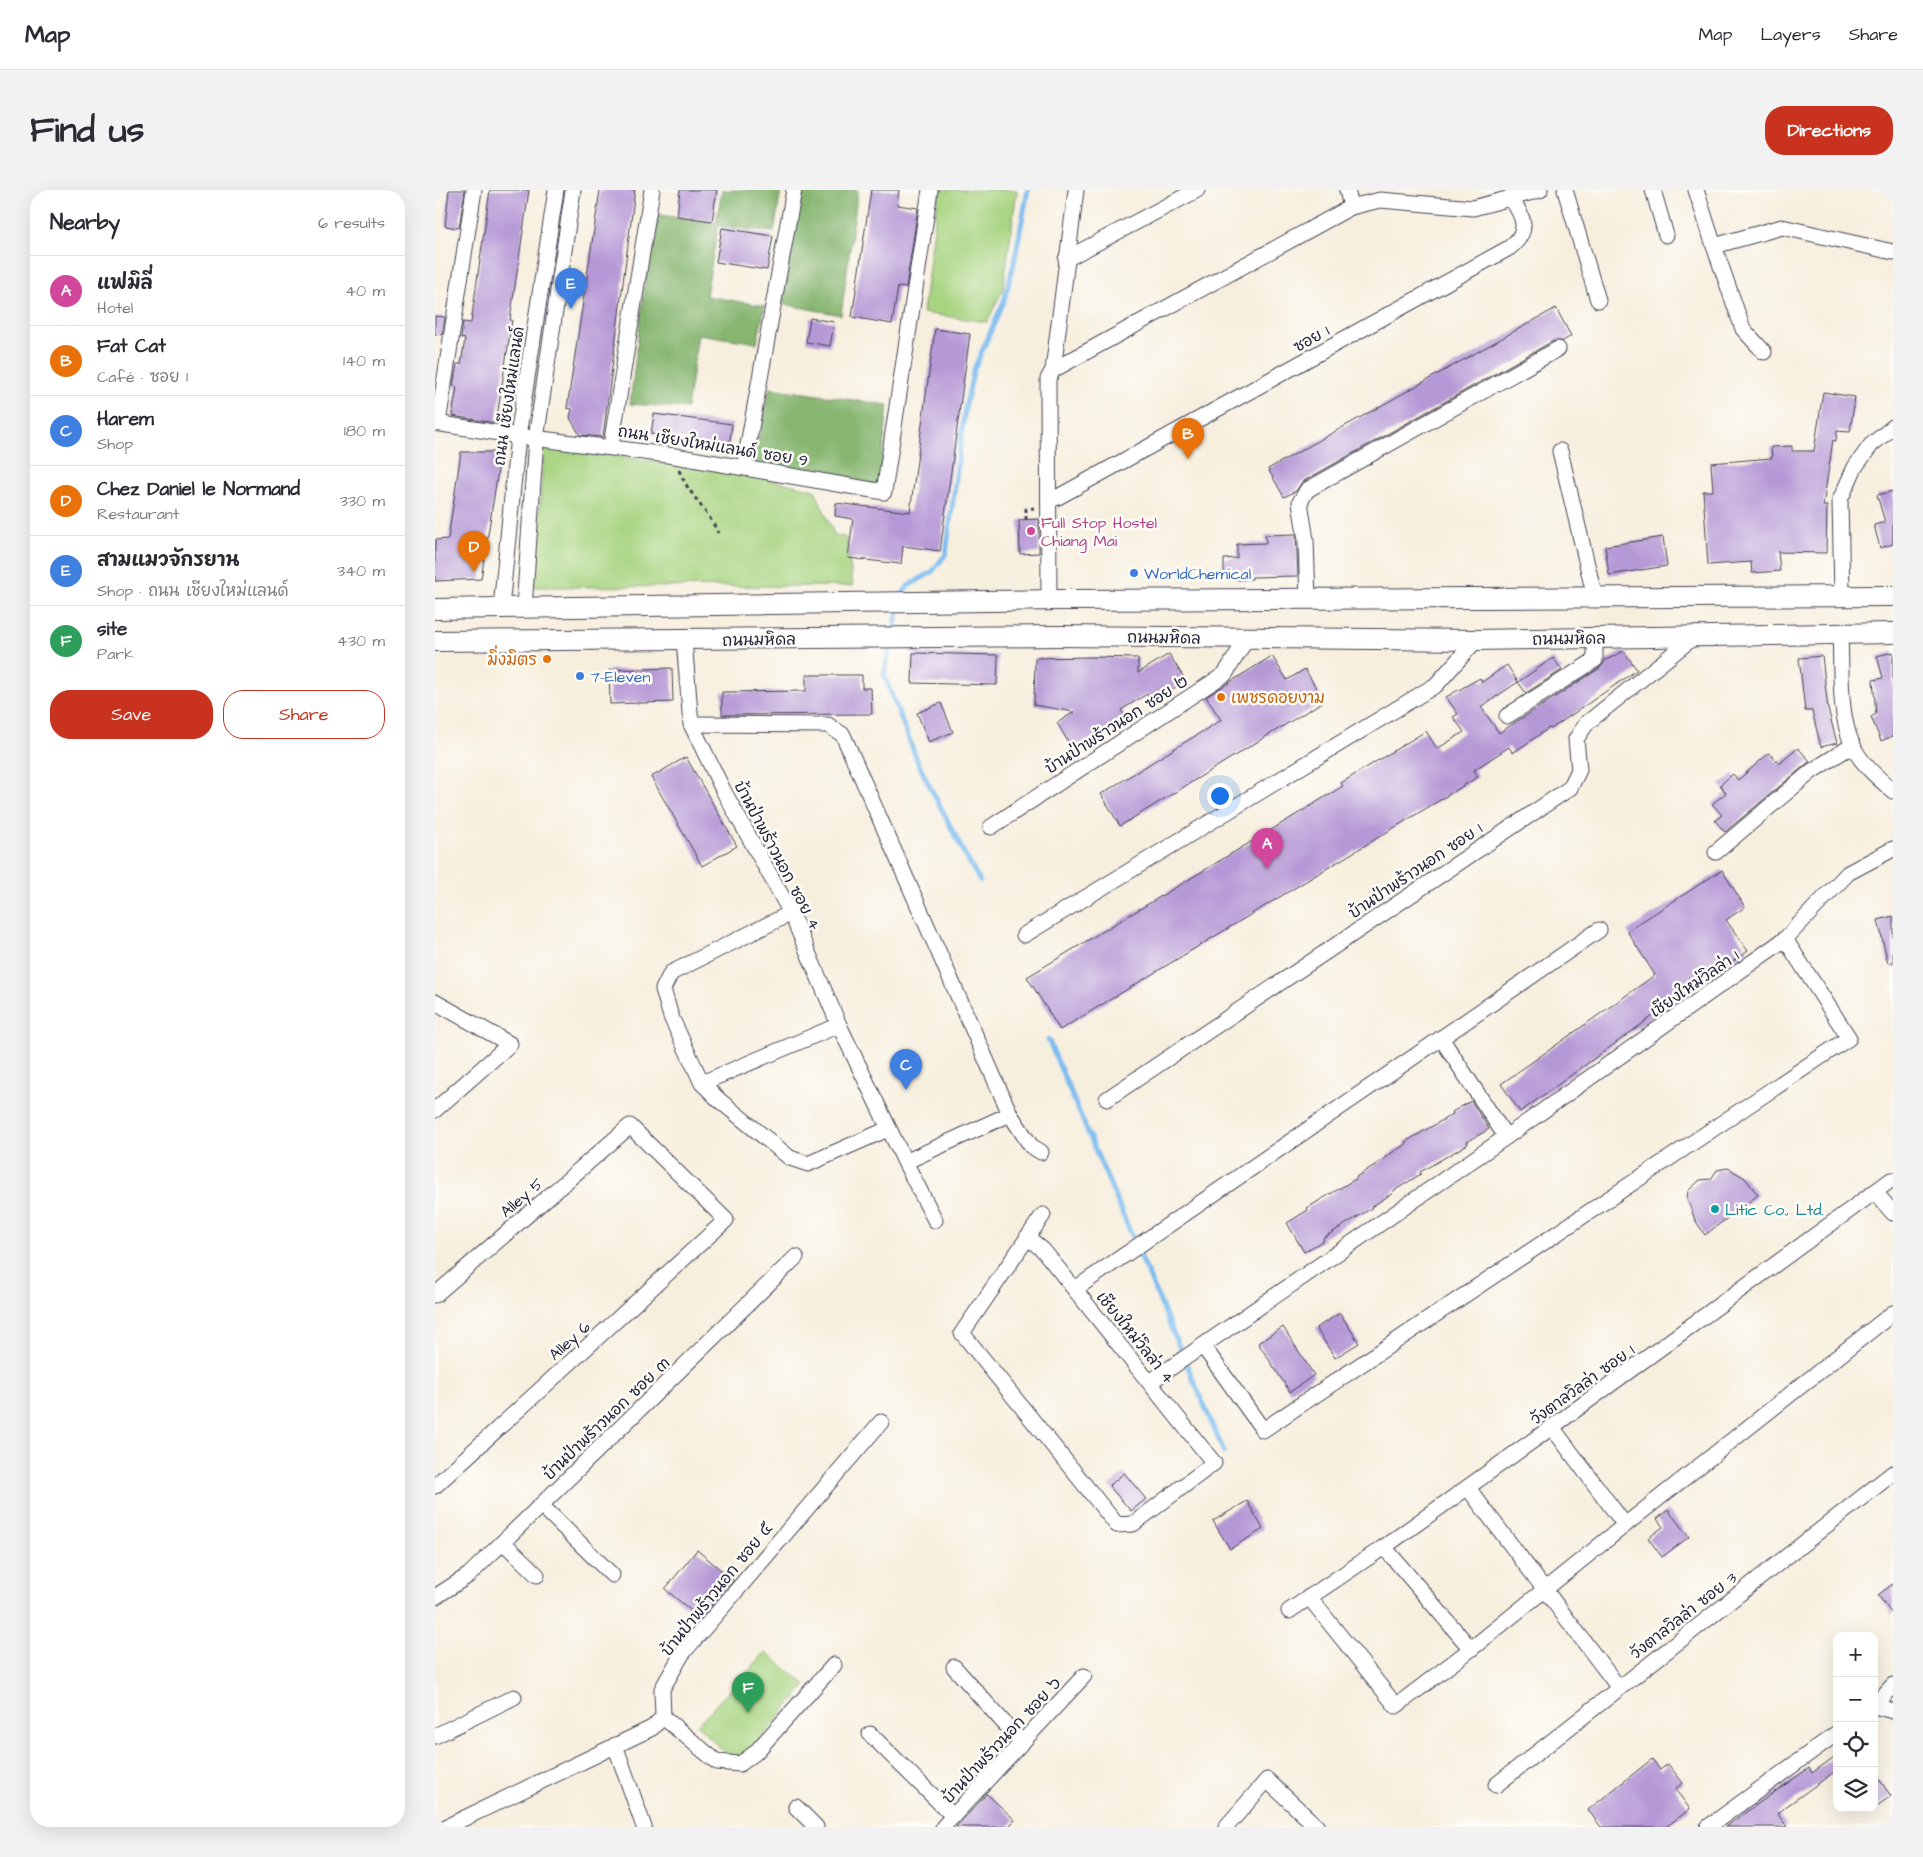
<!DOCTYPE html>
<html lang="en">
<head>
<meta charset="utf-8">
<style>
	body { margin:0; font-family:"Architects Daughter","Playpen Sans Thai",sans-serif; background:#f2f2f3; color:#2b2b33 }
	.controls { position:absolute; right:15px; bottom:15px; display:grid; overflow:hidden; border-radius:10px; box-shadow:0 5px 20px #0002 }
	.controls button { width:45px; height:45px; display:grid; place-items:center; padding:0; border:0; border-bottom:1px solid #e1e1e2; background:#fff; color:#2b2b33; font:25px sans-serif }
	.you { position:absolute; left:784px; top:605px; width:18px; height:18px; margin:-12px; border:4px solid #fff; border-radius:50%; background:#1a73e8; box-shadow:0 0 0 8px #1a73e833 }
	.badge { display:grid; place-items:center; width:32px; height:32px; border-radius:50%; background:#c8321e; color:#fff; font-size:16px; font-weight:700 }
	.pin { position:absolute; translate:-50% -41px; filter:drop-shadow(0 1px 2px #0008) }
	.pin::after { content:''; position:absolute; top:26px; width:18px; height:15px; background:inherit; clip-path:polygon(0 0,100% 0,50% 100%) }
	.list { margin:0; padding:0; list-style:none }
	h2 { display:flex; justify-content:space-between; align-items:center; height:65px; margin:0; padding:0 20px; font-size:21px }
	h2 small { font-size:16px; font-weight:400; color:#7c7c81 }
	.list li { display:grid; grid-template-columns:32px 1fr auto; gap:15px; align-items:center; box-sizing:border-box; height:70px; padding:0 20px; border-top:1px solid #e1e1e2 }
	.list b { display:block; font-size:19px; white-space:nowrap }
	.list p { margin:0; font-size:16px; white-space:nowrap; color:#7c7c81 }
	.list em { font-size:16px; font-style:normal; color:#7c7c81 }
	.actions { display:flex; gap:10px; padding:15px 20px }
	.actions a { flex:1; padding:11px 0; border:1px solid #c8321e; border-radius:20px; text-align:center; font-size:18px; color:#c8321e }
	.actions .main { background:#c8321e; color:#fff }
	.icon { flex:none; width:28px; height:28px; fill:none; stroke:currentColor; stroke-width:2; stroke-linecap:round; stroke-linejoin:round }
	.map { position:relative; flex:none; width:1458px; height:1637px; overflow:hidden; border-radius:20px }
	header { display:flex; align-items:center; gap:30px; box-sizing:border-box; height:70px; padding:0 25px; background:#fff; border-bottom:1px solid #e1e1e2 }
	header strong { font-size:24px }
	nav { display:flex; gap:28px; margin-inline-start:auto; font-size:18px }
	.intro { display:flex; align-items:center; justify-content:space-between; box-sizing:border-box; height:120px; padding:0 30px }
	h1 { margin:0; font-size:35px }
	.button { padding:12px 22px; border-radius:20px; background:#c8321e; color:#fff; font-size:18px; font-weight:700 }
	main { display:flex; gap:30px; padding:0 30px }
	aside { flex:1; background:#fff; border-radius:20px; box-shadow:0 5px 20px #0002 }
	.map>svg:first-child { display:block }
	.green { fill:#a8d481; stroke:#657b5e }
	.forest { fill:#86b66f; stroke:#546c55 }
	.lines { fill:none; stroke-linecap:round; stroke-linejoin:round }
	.stream { stroke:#7bbcf0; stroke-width:5 }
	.building { fill:#b598d6 }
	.minor-casing { stroke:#424153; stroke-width:17 }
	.major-casing { stroke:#424153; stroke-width:22 }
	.path { stroke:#424153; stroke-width:3; stroke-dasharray:4 4; stroke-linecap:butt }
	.minor { stroke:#fff; stroke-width:15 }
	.major { stroke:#fff; stroke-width:20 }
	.hotel-dot { fill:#d1479c; stroke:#fdfcf7; stroke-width:2 }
	.shop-dot { fill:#3f7fe0; stroke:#fdfcf7; stroke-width:2 }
	.food-dot { fill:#e8710a; stroke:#fdfcf7; stroke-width:2 }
	.culture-dot { fill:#0f9aa8; stroke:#fdfcf7; stroke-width:2 }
	.labels { text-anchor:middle; stroke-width:5; stroke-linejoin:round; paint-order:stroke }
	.street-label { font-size:16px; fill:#22223b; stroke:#fdfcf7 }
	.hotel-label { font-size:16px; fill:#b23c85; stroke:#fdfcf7; text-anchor:start }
	.shop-label { font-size:16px; fill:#366cbe; stroke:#fdfcf7; text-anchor:start }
	.food-label { font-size:16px; fill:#c56008; stroke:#fdfcf7; text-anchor:end }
	.culture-label { font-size:16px; fill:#0d838f; stroke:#fdfcf7; text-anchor:start }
</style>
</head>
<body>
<header>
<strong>Map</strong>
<nav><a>Map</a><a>Layers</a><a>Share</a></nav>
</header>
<div class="intro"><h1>Find us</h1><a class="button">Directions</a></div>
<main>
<aside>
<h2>Nearby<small>6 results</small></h2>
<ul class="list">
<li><span class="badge" style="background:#d1479c">A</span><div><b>แฟมิลี่</b><p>Hotel</p></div><em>40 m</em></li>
<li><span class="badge" style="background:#e8710a">B</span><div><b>Fat Cat</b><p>Café · ซอย 1</p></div><em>140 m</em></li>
<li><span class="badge" style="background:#3f7fe0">C</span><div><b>Harem</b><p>Shop</p></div><em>180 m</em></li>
<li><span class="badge" style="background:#e8710a">D</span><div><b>Chez Daniel le Normand</b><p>Restaurant</p></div><em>330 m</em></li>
<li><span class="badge" style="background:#3f7fe0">E</span><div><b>สามแมวจักรยาน</b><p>Shop · ถนน เชียงใหม่แลนด์</p></div><em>340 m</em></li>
<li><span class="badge" style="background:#2e9e5b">F</span><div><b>site</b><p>Park</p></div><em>430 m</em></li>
</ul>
<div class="actions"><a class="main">Save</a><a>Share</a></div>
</aside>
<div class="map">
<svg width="1458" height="1637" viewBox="0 0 1458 1637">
	<rect width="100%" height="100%" fill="#fdfcf7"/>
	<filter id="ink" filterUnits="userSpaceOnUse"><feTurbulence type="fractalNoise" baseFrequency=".02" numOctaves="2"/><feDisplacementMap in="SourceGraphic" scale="10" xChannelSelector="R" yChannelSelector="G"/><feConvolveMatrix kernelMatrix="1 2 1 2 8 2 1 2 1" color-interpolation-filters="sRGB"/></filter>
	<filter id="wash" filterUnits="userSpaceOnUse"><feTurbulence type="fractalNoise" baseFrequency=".0096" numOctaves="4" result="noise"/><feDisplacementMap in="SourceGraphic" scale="20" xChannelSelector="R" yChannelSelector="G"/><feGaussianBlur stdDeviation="1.12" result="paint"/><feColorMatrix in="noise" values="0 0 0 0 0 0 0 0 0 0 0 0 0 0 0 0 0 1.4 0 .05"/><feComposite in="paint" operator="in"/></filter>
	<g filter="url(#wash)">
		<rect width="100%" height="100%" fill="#f7efde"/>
		<g class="green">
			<polygon points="504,0 582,0 568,99 552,132 488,123"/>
			<polygon points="109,256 306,283 380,300 399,344 411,348 418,396 99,397"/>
			<polygon points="331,1462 371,1495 305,1574 301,1573 262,1535"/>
		</g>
		<g class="forest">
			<polygon points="287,0 346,0 339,42 283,36 271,106 330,116 322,153 263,144 252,218 195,214 218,24 281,33"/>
			<polygon points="366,0 423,0 406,125 347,114"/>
			<polygon points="335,198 453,215 444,296 317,273"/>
		</g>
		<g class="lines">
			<g class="stream">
				<polyline points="465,407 473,396 497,382 511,364 530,218 539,179 569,111 579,73 593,0"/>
				<polyline points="458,444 464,416"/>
				<polyline points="456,452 449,485 484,575 530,665 545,691"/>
				<polyline points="613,849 789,1262"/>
			</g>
		</g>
		<g id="blocks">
			<g class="building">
				<polygon points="14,0 30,0 24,38 10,36"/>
				<polygon points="55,0 94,0 75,130 77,130 61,233 17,226 22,197 18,196 22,174 26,174 30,149 26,148 28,132 36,133"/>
				<polygon points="165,0 200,0 168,247 145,245 135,228 137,219 132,218"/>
				<polygon points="245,0 282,0 277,31 242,26"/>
				<polygon points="436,0 464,0 462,15 483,18 471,98 463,97 457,134 417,127"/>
				<polygon points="287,38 338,46 332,80 281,72"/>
				<polygon points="1121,118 1136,146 1128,151 1118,151 867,292 861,301 849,307 833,279"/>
				<polygon points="0,126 10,127 7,145 0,144"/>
				<polygon points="375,128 399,132 395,156 371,152"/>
				<polygon points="500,139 535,144 505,361 468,356 466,374 413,368 418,329 400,326 401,313 475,322"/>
				<polygon points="1388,202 1420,207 1415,242 1402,241 1401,251 1398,250 1388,316 1392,316 1391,363 1343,362 1345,381 1317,383 1316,372 1273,375 1268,301 1278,301 1276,273 1337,268 1336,257 1357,256 1357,261 1379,261"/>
				<polygon points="219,224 297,234 294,258 256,253 257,250 216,244"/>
				<polygon points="26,262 66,262 46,389 0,391 0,350 13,349"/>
				<polygon points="1458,301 1458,354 1445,358 1439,335 1450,332 1442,305"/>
				<polygon points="604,329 604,363 585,364 584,330"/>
				<polygon points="861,344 863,386 817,387 817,389 803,390 803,385 789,385 789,369 802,368 802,354 831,353 830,345"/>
				<polygon points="1228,347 1232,376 1174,385 1170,356"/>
				<polygon points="1189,461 1202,480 1116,539 1114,538 1078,563 1074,557 1039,580 1043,587 625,840 592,787 864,623 908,596 906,593 991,541 1002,559 1029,542 1018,527 1023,524 1011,507 1045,488 1047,492 1072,475 1083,492 1046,517 1064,543 1165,478 1171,470"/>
				<polygon points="1458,462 1458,546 1446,551 1436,527 1441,524 1438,490 1448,488 1442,466"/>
				<polygon points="478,463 563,465 562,495 477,493"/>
				<polygon points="734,464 751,491 717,512 712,504 686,520 691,527 638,560 622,533 639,522 599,515 600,468 656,467 703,468 703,483"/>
				<polygon points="837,466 852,490 870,479 889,511 685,636 666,604 786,530 771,507"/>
				<polygon points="1387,466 1393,519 1402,553 1386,557 1377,521 1370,521 1364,468"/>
				<polygon points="1118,468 1127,480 1091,503 1083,492"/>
				<polygon points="237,478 238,512 175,514 174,480"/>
				<polygon points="371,485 427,485 427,498 436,498 437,524 287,525 287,502 371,501"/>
				<polygon points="506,513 518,542 494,552 482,523"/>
				<polygon points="1363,558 1375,571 1290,642 1280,631 1287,625 1277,614 1291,603 1285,595 1298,584 1303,590 1334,563 1344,574"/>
				<polygon points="251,567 302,656 267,676 216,587"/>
				<polygon points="1287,680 1310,717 1291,730 1313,761 1225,821 1085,922 1066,894 1220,785 1192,741"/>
				<polygon points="1458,726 1458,773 1453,773 1443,730"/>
				<polygon points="1036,911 1054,939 1032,952 1033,954 985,982 986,984 957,1002 958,1003 936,1017 937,1018 888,1048 889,1050 869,1062 852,1033 873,1020 872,1018 922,988 921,987 951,968 950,967 971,954 970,952 1018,924 1017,922"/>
				<polygon points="1293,978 1310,988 1323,1005 1270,1045 1260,1030 1252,1008 1253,1001 1265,990 1276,989 1282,980"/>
				<polygon points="905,1123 924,1153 900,1168 881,1138"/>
				<polygon points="848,1137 879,1185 855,1202 823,1153"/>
				<polygon points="689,1283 711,1309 696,1321 674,1296"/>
				<polygon points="812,1311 828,1339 795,1359 778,1331"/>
				<polygon points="1233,1320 1254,1347 1227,1367 1213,1348 1228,1337 1222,1329"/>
				<polygon points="262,1360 298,1390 265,1428 230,1399"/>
				<polygon points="1458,1394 1458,1425 1443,1405"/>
				<polygon points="1402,1565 1402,1580 1342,1623 1352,1637 1290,1637 1374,1578 1377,1583"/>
				<polygon points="1217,1569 1225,1580 1233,1574 1248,1593 1240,1599 1255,1619 1231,1637 1166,1637 1153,1620"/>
				<polygon points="1439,1582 1456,1606 1439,1618"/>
				<polygon points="552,1604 580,1630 573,1637 521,1637"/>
			</g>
		</g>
	</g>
	<g filter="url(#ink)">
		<use href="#blocks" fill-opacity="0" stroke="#424153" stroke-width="1"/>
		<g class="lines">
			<defs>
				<g id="minor">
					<polyline points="912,0 916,17"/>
					<polyline points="1130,0 1163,110"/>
					<polyline points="1218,0 1231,45"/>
					<polyline points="1261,0 1279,56 1308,139 1329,162"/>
					<polyline points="1279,56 1347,37 1458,62"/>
					<polyline points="631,69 762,0"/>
					<polyline points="618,180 916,17 945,10 1038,18 1105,0"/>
					<polyline points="0,233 83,246 240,266 449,302 495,0"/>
					<polyline points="3,233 39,0"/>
					<polyline points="176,256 217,0"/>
					<polyline points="1125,261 1160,408"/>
					<polyline points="309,277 359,0"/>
					<path d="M615 310 623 307 1074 58C1096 41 1089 27 1075 7"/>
					<polyline points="1407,405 1405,310 1420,277 1436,255 1458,237"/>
					<polyline points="873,410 871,350 865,312 872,300 1123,159"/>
					<polyline points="614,411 613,189 618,180 641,0"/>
					<polyline points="66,418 83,246 121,0"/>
					<polyline points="89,418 101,249 138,0"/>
					<path d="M1405 443C1407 479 1403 521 1417 554 1425 573 1443 588 1458 601"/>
					<polyline points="249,450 256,534 288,600 356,723 404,835 470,972 500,1030"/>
					<polyline points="1072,526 1160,470 1160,447"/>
					<polyline points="256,534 393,535 408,545 575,924 596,956 606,962"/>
					<polyline points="556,637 790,484 812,448"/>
					<polyline points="1281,662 1377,581 1418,555"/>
					<polyline points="356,723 236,783 228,799 236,827 267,893 284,910 355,968 373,974 453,939"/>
					<polyline points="589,745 1001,495 1041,450"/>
					<polyline points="0,812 75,854 0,920"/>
					<polyline points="1006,848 1071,947"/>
					<polyline points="267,893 404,835"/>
					<polyline points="672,909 1135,598 1144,580 1141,549 1152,533 1260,446"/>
					<polyline points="470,972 575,924"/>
					<polyline points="1440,1002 1458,1023"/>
					<polyline points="592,1047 608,1060 779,1273 698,1334 682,1335 527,1143 608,1025"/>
					<polyline points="640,1099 1164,740"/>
					<polyline points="0,1105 195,936 291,1030 0,1296"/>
					<polyline points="768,1156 828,1240 1414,848 1350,749"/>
					<polyline points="715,1192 1071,947 1350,749 1413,683 1458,659"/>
					<polyline points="1117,1237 1190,1335"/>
					<polyline points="1033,1298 1184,1498"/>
					<polyline points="106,1315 177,1385"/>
					<polyline points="68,1352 102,1385"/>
					<polyline points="949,1357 1036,1459"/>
					<polyline points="0,1407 34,1385 361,1067"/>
					<polyline points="874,1407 961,1516 1036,1459 1190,1335 1458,1123"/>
					<polyline points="854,1421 949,1357 1117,1237 1456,990"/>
					<polyline points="519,1477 587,1553"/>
					<polyline points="1439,1516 1458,1495"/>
					<polyline points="1439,1516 1458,1521"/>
					<polyline points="228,1527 282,1572 305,1574 320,1563 399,1475"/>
					<polyline points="435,1544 518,1626"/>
					<polyline points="0,1546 79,1507"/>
					<polyline points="180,1555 209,1637"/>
					<polyline points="1061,1595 1458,1283"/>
					<polyline points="361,1617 381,1637"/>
					<polyline points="11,1637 217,1538 228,1527 227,1499 247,1464 446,1232"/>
					<polyline points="508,1637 649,1486"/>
					<polyline points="791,1637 832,1590 882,1637"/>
					<polyline points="1273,1637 1402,1543"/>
				</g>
				<g id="major">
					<polyline points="0,419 624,410 1458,406"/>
					<polyline points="0,451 622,446 1041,450 1458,443"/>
				</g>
			</defs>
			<use href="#minor" class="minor-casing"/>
			<use href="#major" class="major-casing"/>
			<g class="path">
				<path d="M244 280C253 304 273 320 283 343"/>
				<polyline points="591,330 591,319 599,318"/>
			</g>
			<use href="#minor" class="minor"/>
			<use href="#major" class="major"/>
		</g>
	</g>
	<circle class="hotel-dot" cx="596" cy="341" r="5"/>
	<g class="shop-dot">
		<circle cx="699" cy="383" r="5"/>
		<circle cx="145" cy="486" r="5"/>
	</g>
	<g class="food-dot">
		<circle cx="112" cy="469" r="5"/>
		<circle cx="786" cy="507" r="5"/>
	</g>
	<circle class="culture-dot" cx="1280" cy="1019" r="5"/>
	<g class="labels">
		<g class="street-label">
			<text transform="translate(876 148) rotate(-29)" y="6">ซอย 1</text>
			<text transform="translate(73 206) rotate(-82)" y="6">ถนน เชียงใหม่แลนด์</text>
			<text transform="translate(278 255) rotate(9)" y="6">ถนน เชียงใหม่แลนด์ ซอย 9</text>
			<text transform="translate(729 447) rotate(1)" y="6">ถนนมหิดล</text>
			<text transform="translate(1134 448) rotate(-1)" y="6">ถนนมหิดล</text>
			<text transform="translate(324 449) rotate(-1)" y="6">ถนนมหิดล</text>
			<text transform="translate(681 534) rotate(-33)" y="6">บ้านป่าพร้าวนอก ซอย ๒</text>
			<text transform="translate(343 665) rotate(62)" y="6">บ้านป่าพร้าวนอก ซอย 4</text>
			<text transform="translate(980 680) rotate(-34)" y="6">บ้านป่าพร้าวนอก ซอย 1</text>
			<text transform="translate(1259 793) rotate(-35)" y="6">เชียงใหม่วิลล่า 1</text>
			<text transform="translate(86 1007) rotate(-41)" y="6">Alley 5</text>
			<text transform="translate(701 1147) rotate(51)" y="6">เชียงใหม่วิลล่า 4</text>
			<text transform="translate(134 1150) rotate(-42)" y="6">Alley 6</text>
			<text transform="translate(1147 1194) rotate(-36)" y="6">วังตาลวิลล่า ซอย 1</text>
			<text transform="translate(171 1228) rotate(-44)" y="6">บ้านป่าพร้าวนอก ซอย ๓</text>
			<text transform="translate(281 1399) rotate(-51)" y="6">บ้านป่าพร้าวนอก ซอย ๕</text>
			<text transform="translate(1248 1425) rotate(-38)" y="6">วังตาลวิลล่า ซอย 3</text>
			<text transform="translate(566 1550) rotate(-47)" y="6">บ้านป่าพร้าวนอก ซอย ๖</text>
		</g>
		<g class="hotel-label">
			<text x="606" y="338">Full Stop Hostel<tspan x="606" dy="18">Chiang Mai</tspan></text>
		</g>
		<g class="shop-label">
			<text x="709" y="389">WorldChemical</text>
			<text x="155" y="492">7-Eleven</text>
		</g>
		<g class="food-label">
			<text x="102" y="475">มิ่งมิตร</text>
			<text x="796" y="513" text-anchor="start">เพชรดอยงาม</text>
		</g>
		<g class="culture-label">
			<text x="1290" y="1025">Litic Co., Ltd.</text>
		</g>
	</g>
</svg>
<div class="controls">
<button>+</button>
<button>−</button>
<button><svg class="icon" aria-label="locate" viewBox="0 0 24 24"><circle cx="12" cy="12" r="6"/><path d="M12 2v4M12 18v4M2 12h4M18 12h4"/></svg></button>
<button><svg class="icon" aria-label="layers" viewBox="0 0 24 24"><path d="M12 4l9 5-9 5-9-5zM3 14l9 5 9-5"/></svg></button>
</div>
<div class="you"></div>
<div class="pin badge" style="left:832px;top:679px;background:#d1479c">A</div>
<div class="pin badge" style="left:753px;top:269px;background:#e8710a">B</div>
<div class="pin badge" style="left:471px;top:900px;background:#3f7fe0">C</div>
<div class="pin badge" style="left:39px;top:382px;background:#e8710a">D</div>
<div class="pin badge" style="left:136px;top:119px;background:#3f7fe0">E</div>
<div class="pin badge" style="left:313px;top:1523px;background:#2e9e5b">F</div>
</div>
</main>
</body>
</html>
